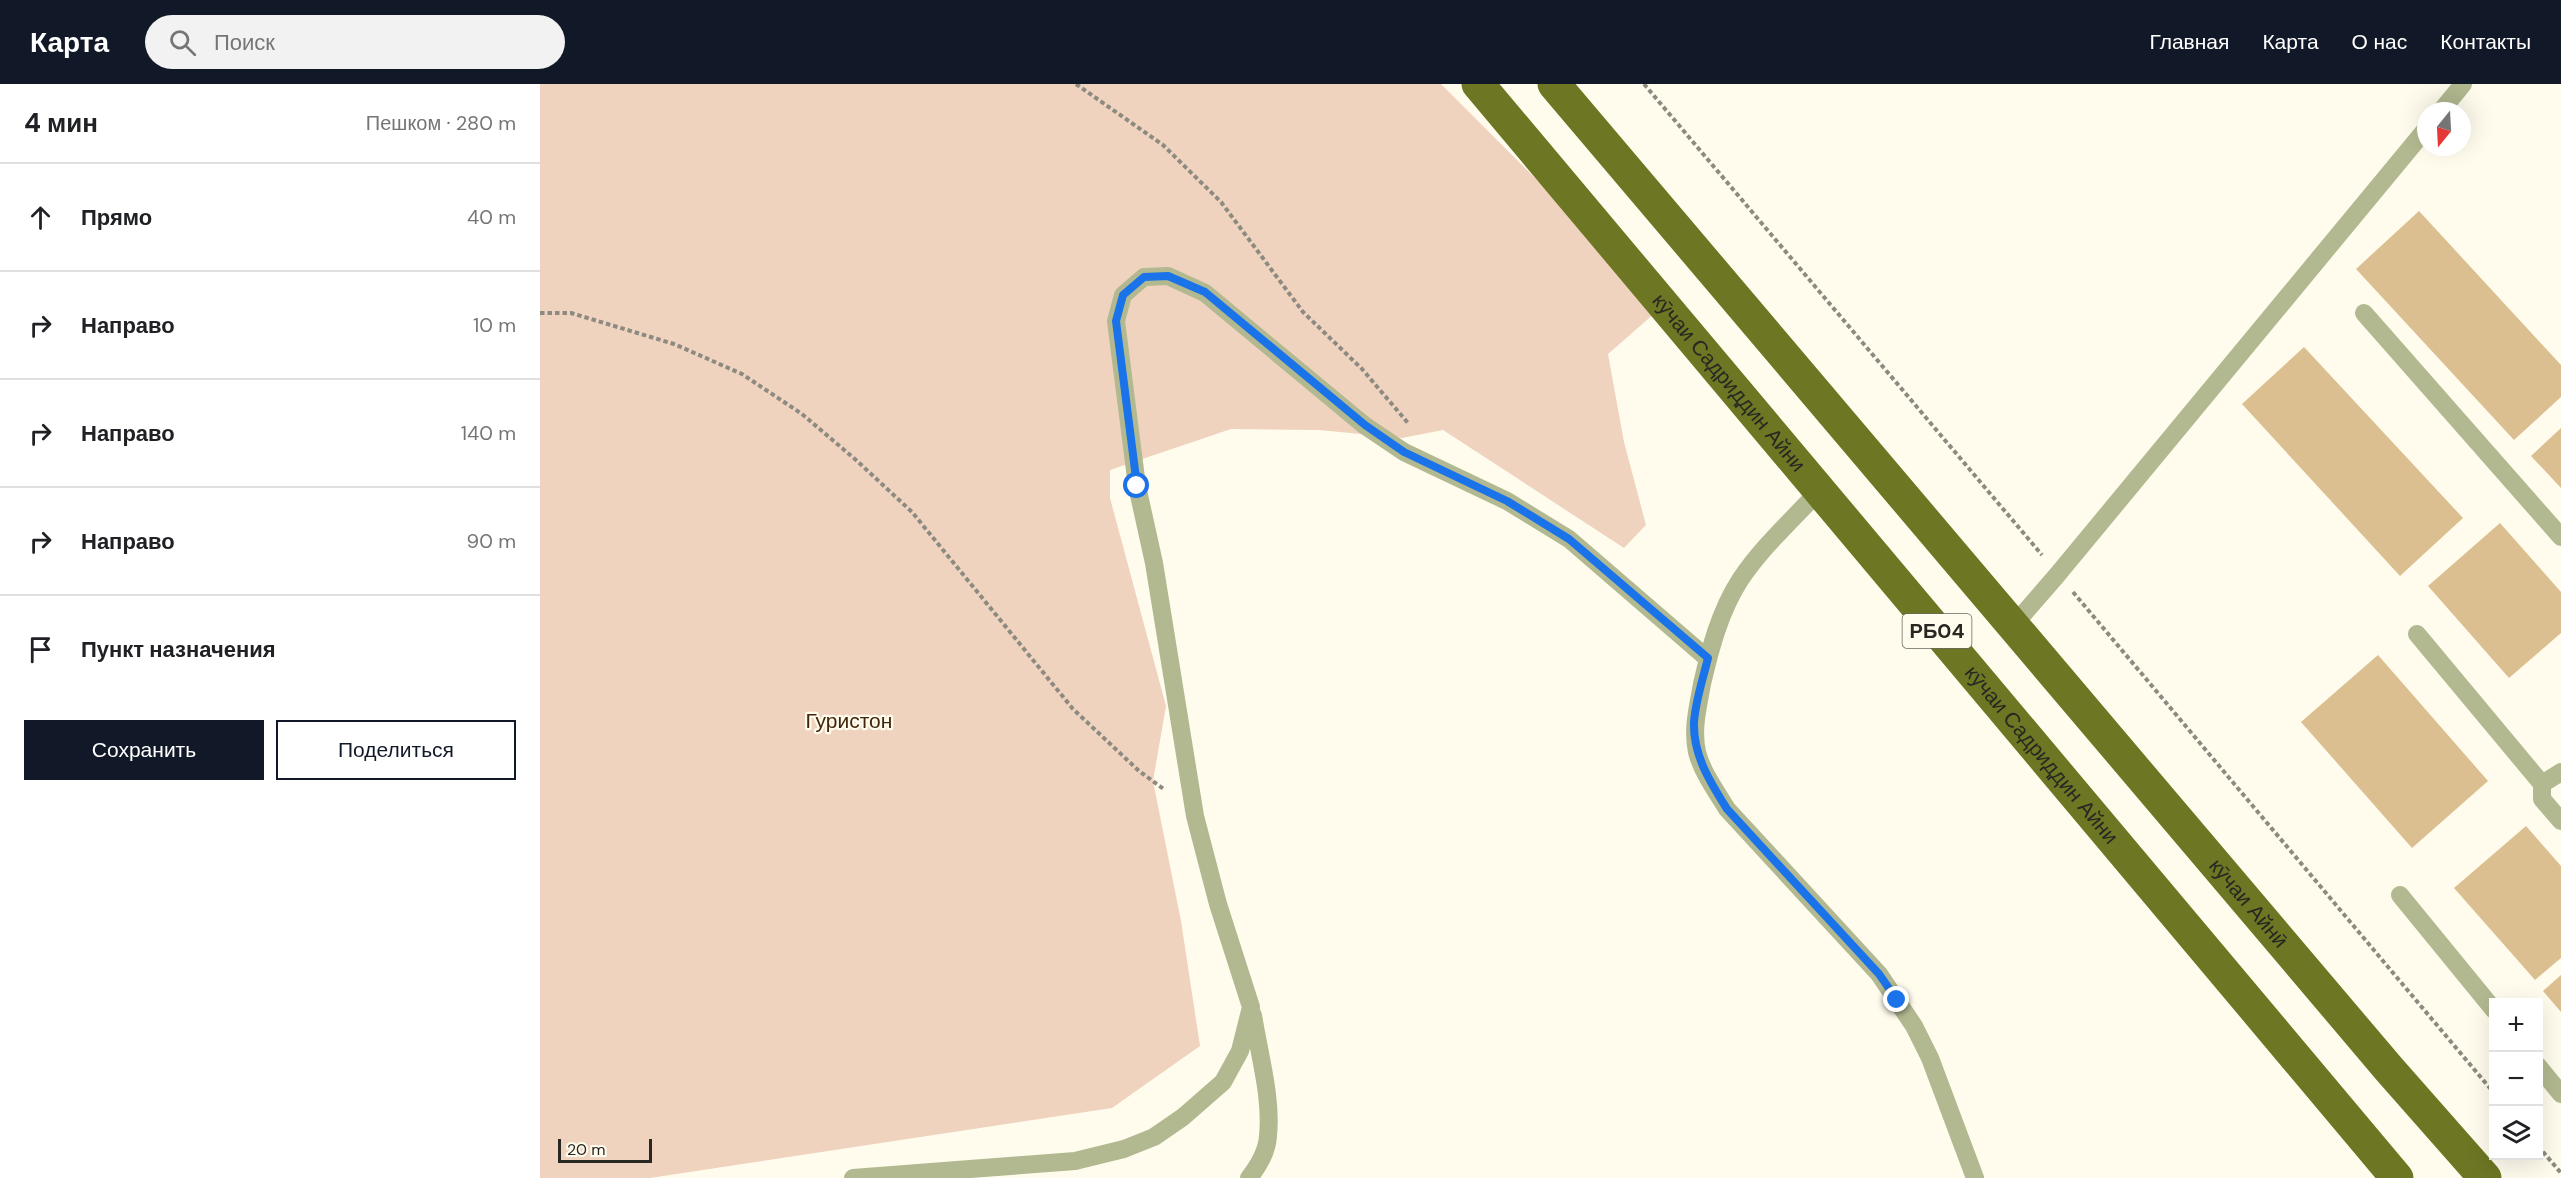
<!DOCTYPE html>
<html lang="ru">
<head>
<meta charset="utf-8">
<style>
	body { margin:0; font-family:"DM Sans",sans-serif; background:#f2f2f2; color:#202124 }
	.controls { position:absolute; right:18px; bottom:18px; display:grid; overflow:hidden; border-radius:0px; box-shadow:0 6px 24px #0002 }
	.controls button { width:54px; height:54px; display:grid; place-items:center; padding:0; border:0; border-bottom:2px solid #e0e0e0; background:#fff; color:#202124; font:30px sans-serif }
	.compass { position:absolute; left:1877px; top:18px; width:54px; height:54px; border-radius:50%; background:#fff; box-shadow:0 6px 24px #0002; rotate:198deg }
	.scale { position:absolute; left:18px; bottom:15px; width:94px; box-sizing:border-box; padding-left:6px; border:3px solid #282722; border-top:0; font-size:16px; line-height:21px; white-space:nowrap; color:#282722; -webkit-text-stroke:4px #fffcee; paint-order:stroke }
	.stop { position:absolute; width:18px; height:18px; margin:-14px; border:4px solid #1a73e8; border-radius:50%; background:#fff }
	.stop.end { background:#1a73e8; border-color:#fff; box-shadow:0 2px 6px #0008 }
	.list { margin:0; padding:0; list-style:none }
	h2 { display:flex; justify-content:space-between; align-items:center; height:78px; margin:0; padding:0 24px; font-size:26px }
	h2 small { font-size:20px; font-weight:400; color:#757577 }
	.list li { display:grid; grid-template-columns:39px 1fr auto; gap:18px; align-items:center; box-sizing:border-box; height:108px; padding:0 24px; border-top:2px solid #e0e0e0 }
	.list b { display:block; font-size:22px; white-space:nowrap }
	.list em { font-size:20px; font-style:normal; color:#757577 }
	.actions { display:flex; gap:12px; padding:18px 24px }
	.actions a { flex:1; padding:14px 0; border:2px solid #111827; border-radius:0px; text-align:center; font-size:21px; color:#111827 }
	.actions .main { background:#111827; color:#fff }
	.icon { flex:none; width:33px; height:33px; fill:none; stroke:currentColor; stroke-width:2; stroke-linecap:round; stroke-linejoin:round }
	.map { position:relative; flex:none; width:2021px; height:1094px; overflow:hidden }
	header { display:flex; align-items:center; gap:36px; box-sizing:border-box; height:84px; padding:0 30px; background:#111827; color:#fff }
	header strong { font-size:28px }
	nav { display:flex; gap:33px; margin-inline-start:auto; font-size:21px }
	.search { width:420px; height:54px; background:#f2f2f2; display:flex; align-items:center; gap:15px; box-sizing:border-box; padding:0 21px; border-radius:33px; color:#757577; font-size:22px }
	main { display:flex }
	aside { flex:1; background:#fff }
	.map>svg:first-child { display:block }
	.green { fill:#efd3be }
	.building { fill:#dcbf91 }
	.lines { fill:none; stroke-linecap:round; stroke-linejoin:round }
	.path { stroke:#8c8a81; stroke-width:4; stroke-dasharray:4.5 3; stroke-linecap:butt }
	.service { stroke:#b2b990; stroke-width:18 }
	.trunk { stroke:#6c7623; stroke-width:33 }
	.route { stroke:#1a73e8; stroke-width:8 }
	.labels { text-anchor:middle; stroke-width:4.5; stroke-linejoin:round; paint-order:stroke }
	.shield { fill:#fffcee; stroke:#68675f; stroke-width:1.5 }
	.shield-label { font-size:20px; font-weight:bold; fill:#282722 }
	.street-label { font-size:21px; fill:#282722; stroke:#fffcee }
	.park-label { font-size:21px; fill:#42250a; stroke:#fffcee }
</style>
</head>
<body>
<header>
<strong>Карта</strong>
<div class="search"><svg class="icon" aria-label="search" viewBox="0 0 24 24"><circle cx="10" cy="10" r="6"/><path d="M15 15l6 6"/></svg>Поиск</div>
<nav><a>Главная</a><a>Карта</a><a>О нас</a><a>Контакты</a></nav>
</header>
<main>
<aside>
<h2>4 мин<small>Пешком · 280 m</small></h2>
<ul class="list">
<li><svg class="icon" aria-label="ahead" viewBox="0 0 24 24"><path d="M12 20V5M6 11l6-6 6 6"/></svg><div><b>Прямо</b></div><em>40 m</em></li>
<li><svg class="icon" aria-label="right" viewBox="0 0 24 24"><path d="M7 20v-9h11M14 6l5 5-5 5"/></svg><div><b>Направо</b></div><em>10 m</em></li>
<li><svg class="icon" aria-label="right" viewBox="0 0 24 24"><path d="M7 20v-9h11M14 6l5 5-5 5"/></svg><div><b>Направо</b></div><em>140 m</em></li>
<li><svg class="icon" aria-label="right" viewBox="0 0 24 24"><path d="M7 20v-9h11M14 6l5 5-5 5"/></svg><div><b>Направо</b></div><em>90 m</em></li>
<li><svg class="icon" aria-label="arrive" viewBox="0 0 24 24"><path d="M6 21V4h12l-3 4 3 4H6"/></svg><div><b>Пункт назначения</b></div></li>
</ul>
<div class="actions"><a class="main">Сохранить</a><a>Поделиться</a></div>
</aside>
<div class="map">
<svg width="2021" height="1094" viewBox="0 0 2021 1094">
	<rect width="100%" height="100%" fill="#fffcee"/>
	<polygon class="green" points="0,0 901,0 1123,222 1068,270 1084,358 1106,441 1084,464 903,346 862,354 779,346 691,345 570,386 570,414 626,622 613,697 641,837 660,962 572,1024 110,1094 0,1094"/>
	<g class="building">
		<polygon points="1879,127 2021,281 2021,313 1974,356 1816,185"/>
		<polygon points="1764,263 1923,434 1860,492 1702,320"/>
		<polygon points="2021,344 2021,404 1991,372"/>
		<polygon points="1960,439 2021,508 2021,549 1969,594 1888,502"/>
		<polygon points="1838,571 1948,697 1872,764 1761,638"/>
		<polygon points="1986,742 2021,782 2021,874 1995,896 1914,804"/>
		<polygon points="2021,891 2021,928 2003,907"/>
	</g>
	<g class="lines">
		<g class="path">
			<polyline points="536,0 623,61 681,118 763,228 822,285 868,339"/>
			<polyline points="1104,0 1502,471"/>
			<polyline points="0,229 31,229 134,260 202,290 262,330 316,376 372,428 533,625 599,687 625,706"/>
			<polyline points="1533,508 1954,1009"/>
			<polyline points="1998,1062 2021,1089"/>
		</g>
		<g class="service">
			<polyline points="1901,27 1923,0"/>
			<polyline points="1824,229 2021,453"/>
			<path d="M1279 407C1252 436 1222 463 1200 496 1180 527 1170 565 1162 600 1158 623 1152 645 1157 668 1162 688 1176 707 1187 725L1339 890 1374 942 1390 974 1435 1094"/>
			<polyline points="1473,542 1518,490 1886,45"/>
			<polyline points="1877,550 2002,700"/>
			<polyline points="2021,688 2002,700 2002,715 2021,737"/>
			<polyline points="1860,811 1954,926"/>
			<polyline points="1998,982 2021,1010"/>
			<polyline points="313,1094 535,1077 584,1065 614,1053 643,1033 683,998 700,967 711,923 678,820 655,732 614,479 597,402 576,237 583,211 604,193 628,192 665,209 824,341 864,368 967,417 1029,455 1168,575"/>
			<path d="M709 1094C719 1081 727 1068 728 1052 732 1013 719 970 713 931"/>
		</g>
		<g class="trunk">
			<path id="s1" d="M938 0 1857 1094"/>
			<path id="s2" d="M1014 0 1849 985 1945 1094"/>
		</g>
	</g>
	<g class="lines">
		<path class="route" d="M597 402 576 237 583 211 604 193 628 192 665 208 825 341 864 368 967 417 1029 455 1168 574C1163 595 1155 618 1154 639 1153 671 1170 698 1187 725L1339 890 1357 916"/>
	</g>
	<g class="labels">
		<rect class="shield" x="1362.5" y="530" width="69" height="34" rx="4.5"/>
		<g class="shield-label">
			<text x="1397" y="554">РБ04</text>
		</g>
		<g class="street-label">
			<text dy="7" stroke="none"><textPath href="#s1" startOffset="390">кӯчаи Садриддин Айни</textPath></text>
			<text dy="7" stroke="none"><textPath href="#s1" startOffset="876">кӯчаи Садриддин Айни</textPath></text>
			<text dy="7" stroke="none"><textPath href="#s2" startOffset="1074">кӯчаи Айнӣ</textPath></text>
		</g>
		<g class="park-label">
			<text x="309" y="644">Гуристон</text>
		</g>
	</g>
</svg>
<div class="controls">
<button>+</button>
<button>−</button>
<button><svg class="icon" aria-label="layers" viewBox="0 0 24 24"><path d="M12 4l9 5-9 5-9-5zM3 14l9 5 9-5"/></svg></button>
</div>
<svg class="compass" viewBox="-18 -18 36 36"><path d="M0-13l5 13h-10z" fill="#e53935"/><path d="M0 13l5-13h-10z" fill="#757577"/></svg>
<div class="scale">20 m</div>
<div class="stop" style="left:597px;top:402px"></div>
<div class="stop end" style="left:1357px;top:916px"></div>
</div>
</main>
</body>
</html>
